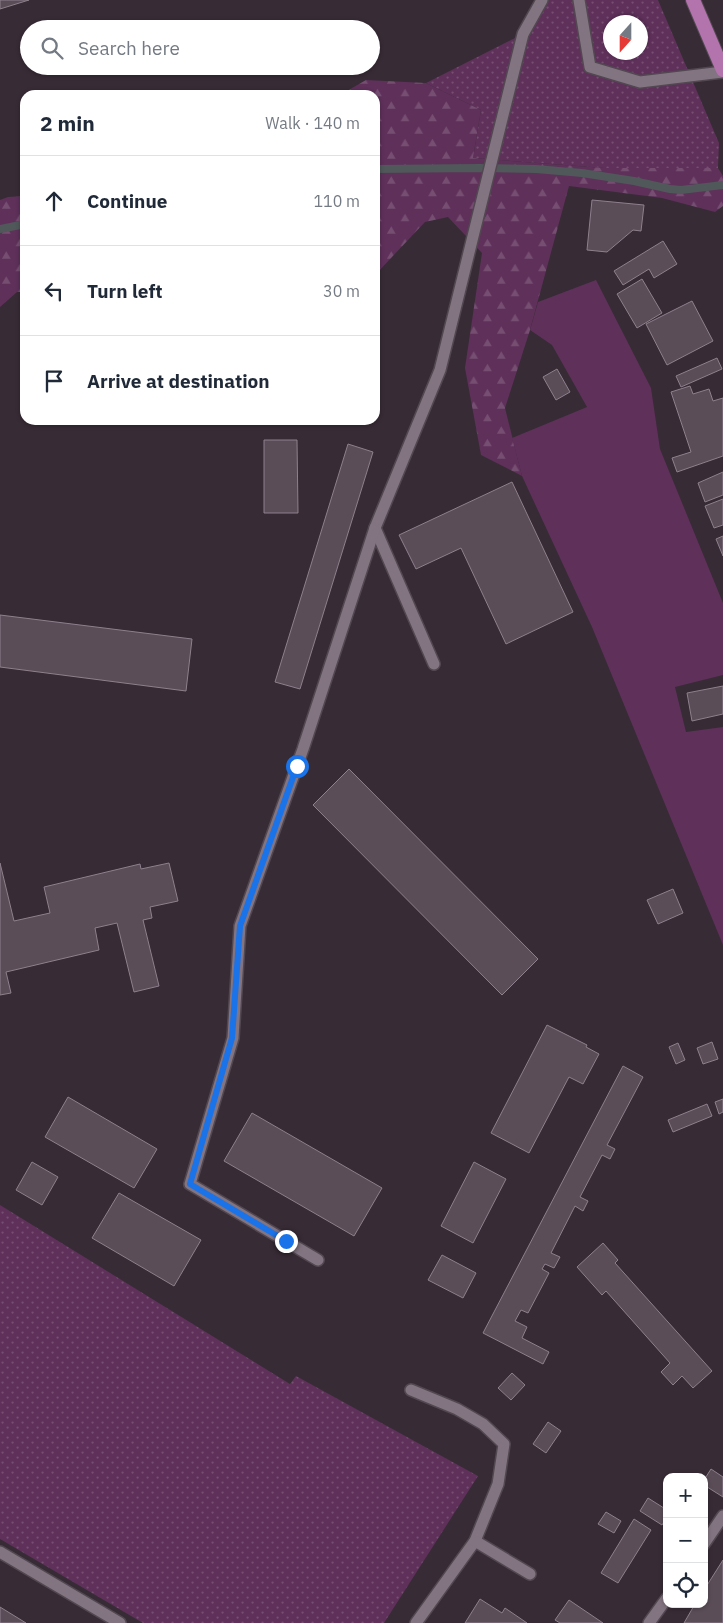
<!DOCTYPE html>
<html lang="en">
<head>
<meta charset="utf-8">
<style>
	body { margin:0; font-family:"IBM Plex Sans",sans-serif; background:#f2f2f3; color:#1f2937 }
	.controls { position:absolute; right:15px; bottom:15px; display:grid; overflow:hidden; border-radius:10px; box-shadow:0 1px 4px #0004 }
	.controls button { width:45px; height:45px; display:grid; place-items:center; padding:0; border:0; border-bottom:1px solid #e0e1e3; background:#fff; color:#1f2937; font:25px sans-serif }
	.compass { position:absolute; left:603px; top:15px; width:45px; height:45px; border-radius:50%; background:#fff; box-shadow:0 1px 4px #0004; rotate:201deg }
	.stop { position:absolute; width:15px; height:15px; margin:-11px; border:4px solid #1a73e8; border-radius:50%; background:#fff }
	.stop.end { background:#1a73e8; border-color:#fff; box-shadow:0 1px 5px #0008 }
	.list { margin:0; padding:0; list-style:none }
	h2 { display:flex; justify-content:space-between; align-items:center; height:65px; margin:0; padding:0 20px; font-size:21px }
	h2 small { font-size:16px; font-weight:400; color:#747a83 }
	.list li { display:grid; grid-template-columns:32px 1fr auto; gap:15px; align-items:center; box-sizing:border-box; height:90px; padding:0 20px; border-top:1px solid #e0e1e3 }
	.list b { display:block; font-size:19px; white-space:nowrap }
	.list em { font-size:16px; font-style:normal; color:#747a83 }
	.icon { flex:none; width:28px; height:28px; fill:none; stroke:currentColor; stroke-width:2; stroke-linecap:round; stroke-linejoin:round }
	.map { position:relative; flex:none; width:723px; height:1623px; overflow:hidden }
	.search { position:absolute; background:#fff; box-shadow:0 1px 4px #0004; left:20px; top:20px; width:360px; height:55px; display:flex; align-items:center; gap:12px; box-sizing:border-box; padding:0 18px; border-radius:28px; color:#747a83; font-size:19px }
	.panel { position:absolute; background:#fff; box-shadow:0 1px 4px #0004; left:20px; top:90px; width:360px; height:335px; border-radius:15px }
	.map>svg:first-child { display:block }
	.grass { fill:url(#grass-dots); fill-rule:evenodd }
	.forest { fill:url(#forest-firs) }
	.garden { fill:#5e305a }
	.lines { fill:none; stroke-linecap:round; stroke-linejoin:round }
	.stream { stroke:#50585a; stroke-width:8 }
	.building { fill:#5a4d58; stroke:#8e808c }
	.service-casing { stroke:#524851; stroke-width:14 }
	.primary-casing { stroke:#524851; stroke-width:16 }
	.service { stroke:#827480; stroke-width:11 }
	.primary { stroke:#b373ac; stroke-width:14 }
	.route { stroke:#1a73e8; stroke-width:6 }
</style>
</head>
<body>
<div class="map">
<svg width="723" height="1623" viewBox="0 0 723 1623">
	<defs>
		<pattern id="grass-dots" width="8" height="8" patternUnits="userSpaceOnUse" patternTransform="scale(1.25)"><rect width="8" height="8" fill="#5e305a"/><path d="M2 2h.1M6 6h.1" fill="none" stroke="#754e72" stroke-width="1.8" stroke-linecap="round"/></pattern>
		<pattern id="forest-firs" width="22" height="20" patternUnits="userSpaceOnUse" patternTransform="scale(1.25)"><rect width="22" height="20" fill="#5e305a"/><path d="M5 1l3.5 6h-7zM16 11l3.5 6h-7z" fill="#754e72"/></pattern>
	</defs>
	<rect width="100%" height="100%" fill="#372b35"/>
	<g class="grass">
		<path d="M542 0H658L719 143 718 168H604L473 158 481 110 426 83 523 34ZM610 22H640V52H610Z"/>
		<polygon points="0,1205 290,1384 296,1376 478,1476 384,1623 143,1623 0,1539"/>
	</g>
	<g class="forest">
		<polygon points="366,80 426,83 481,110 473,158 604,168 718,168 723,176 723,206 715,212 662,198 569,186 530,330 505,408 522,476 481,455 465,368 482,253 448,217 425,222 375,275 375,95 340,95"/>
		<polygon points="25,196 25,292 17,292 0,307 0,200 8,197"/>
	</g>
	<polygon class="garden" points="596,280 651,388 660,449 723,603 723,675 675,687 686,732 723,727 723,945 592,627 522,476 512,438 587,407 552,345 530,330 538,302"/>
	<g class="lines">
		<g class="stream">
			<polyline points="375,169 479,168 536,169 582,173 634,181 670,189 681,190 723,185"/>
			<polyline points="0,229 25,224"/>
		</g>
	</g>
	<g class="building">
		<polygon points="0,0 29,0 0,9"/>
		<polygon points="592,200 644,205 641,231 633,230 607,252 587,250"/>
		<polygon points="663,241 677,264 654,278 649,269 623,285 614,271"/>
		<polygon points="642,279 662,313 637,328 617,294"/>
		<polygon points="692,301 713,341 667,365 646,324"/>
		<polygon points="717,358 722,369 681,387 676,376"/>
		<polygon points="557,369 570,392 556,400 543,377"/>
		<polygon points="690,386 693,394 709,389 713,401 723,398 723,456 677,472 672,458 691,452 671,392"/>
		<polygon points="264,440 297,440 298,513 264,513"/>
		<polygon points="348,444 373,452 300,689 275,682"/>
		<polygon points="723,472 723,495 705,502 698,483"/>
		<polygon points="512,482 573,612 506,644 461,548 416,569 399,535"/>
		<polygon points="723,499 723,525 714,528 705,506"/>
		<polygon points="723,536 723,556 716,539"/>
		<polygon points="0,615 192,639 186,691 0,667"/>
		<polygon points="723,686 723,714 692,721 687,693"/>
		<polygon points="349,769 538,959 502,995 313,805"/>
		<polygon points="0,863 14,921 50,913 44,887 140,864 141,869 169,863 178,901 150,907 152,918 143,920 159,986 134,992 117,923 95,928 99,950 6,972 11,993 0,995"/>
		<polygon points="673,889 683,913 658,924 647,900"/>
		<polygon points="547,1025 587,1045 586,1047 599,1054 583,1084 569,1077 529,1153 491,1133"/>
		<polygon points="712,1042 718,1059 703,1064 697,1048"/>
		<polygon points="678,1043 685,1060 676,1064 669,1047"/>
		<polygon points="623,1066 643,1077 607,1145 615,1149 610,1159 602,1155 580,1197 588,1201 583,1211 575,1206 551,1253 560,1257 554,1268 545,1264 542,1269 549,1273 528,1313 521,1310 515,1321 527,1327 522,1338 549,1352 543,1364 483,1333"/>
		<polygon points="68,1097 157,1149 134,1188 45,1137"/>
		<polygon points="723,1099 723,1112 719,1114 715,1102"/>
		<polygon points="707,1104 712,1116 673,1132 668,1120"/>
		<polygon points="252,1113 382,1188 354,1236 224,1161"/>
		<polygon points="32,1162 58,1177 42,1205 16,1190"/>
		<polygon points="474,1162 506,1179 473,1243 441,1226"/>
		<polygon points="119,1193 201,1240 174,1286 92,1238"/>
		<polygon points="603,1243 618,1260 615,1263 712,1371 693,1388 682,1376 673,1385 661,1372 670,1363 606,1291 602,1295 577,1267"/>
		<polygon points="442,1255 476,1273 463,1298 428,1280"/>
		<polygon points="512,1373 525,1385 511,1400 498,1388"/>
		<polygon points="548,1422 561,1431 546,1453 533,1444"/>
		<polygon points="711,1469 723,1477 723,1497 704,1485 704,1480"/>
		<polygon points="648,1498 667,1510 667,1517 662,1525 640,1511"/>
		<polygon points="606,1512 621,1521 614,1533 598,1524"/>
		<polygon points="634,1519 651,1530 618,1583 601,1573"/>
		<polygon points="723,1560 723,1623 684,1623 695,1604 704,1604 704,1590"/>
		<polygon points="480,1599 502,1613 505,1608 527,1623 465,1623"/>
		<polygon points="569,1600 603,1623 560,1623 555,1620"/>
		<polygon points="0,1607 26,1623 0,1623"/>
	</g>
	<g class="lines">
		<defs>
			<g id="service">
				<polyline points="579,0 590,67 640,82 723,72"/>
				<polyline points="434,664 375,528 440,370 523,34 542,0"/>
				<polyline points="318,1260 190,1184 233,1038 240,926 303,749 375,528"/>
				<polyline points="411,1390 457,1409 483,1424 504,1444 498,1484 475,1541 416,1623"/>
				<polyline points="475,1541 530,1574"/>
				<polyline points="704,1544 723,1516"/>
				<polyline points="0,1552 120,1623"/>
				<polyline points="649,1623 667,1598"/>
			</g>
			<polyline id="primary" points="693,0 723,70"/>
		</defs>
		<use href="#service" class="service-casing"/>
		<use href="#primary" class="primary-casing"/>
		<use href="#service" class="service"/>
		<use href="#primary" class="primary"/>
	</g>
	<g class="lines">
		<polyline class="route" points="286,1241 190,1184 232,1038 240,926 297,766"/>
	</g>
</svg>
<div class="controls">
<button>+</button>
<button>−</button>
<button><svg class="icon" aria-label="locate" viewBox="0 0 24 24"><circle cx="12" cy="12" r="6"/><path d="M12 2v4M12 18v4M2 12h4M18 12h4"/></svg></button>
</div>
<svg class="compass" viewBox="-18 -18 36 36"><path d="M0-13l5 13h-10z" fill="#e53935"/><path d="M0 13l5-13h-10z" fill="#747a83"/></svg>
<div class="stop" style="left:297px;top:766px"></div>
<div class="stop end" style="left:286px;top:1241px"></div>
<div class="search"><svg class="icon" aria-label="search" viewBox="0 0 24 24"><circle cx="10" cy="10" r="6"/><path d="M15 15l6 6"/></svg>Search here</div>
<section class="panel">
<h2>2 min<small>Walk · 140 m</small></h2>
<ul class="list">
<li><svg class="icon" aria-label="ahead" viewBox="0 0 24 24"><path d="M12 20V5M6 11l6-6 6 6"/></svg><div><b>Continue</b></div><em>110 m</em></li>
<li><svg class="icon" aria-label="left" viewBox="0 0 24 24"><path d="M17 20v-9H6M10 6l-5 5 5 5"/></svg><div><b>Turn left</b></div><em>30 m</em></li>
<li><svg class="icon" aria-label="arrive" viewBox="0 0 24 24"><path d="M6 21V4h12l-3 4 3 4H6"/></svg><div><b>Arrive at destination</b></div></li>
</ul>
</section>
</div>
</body>
</html>
